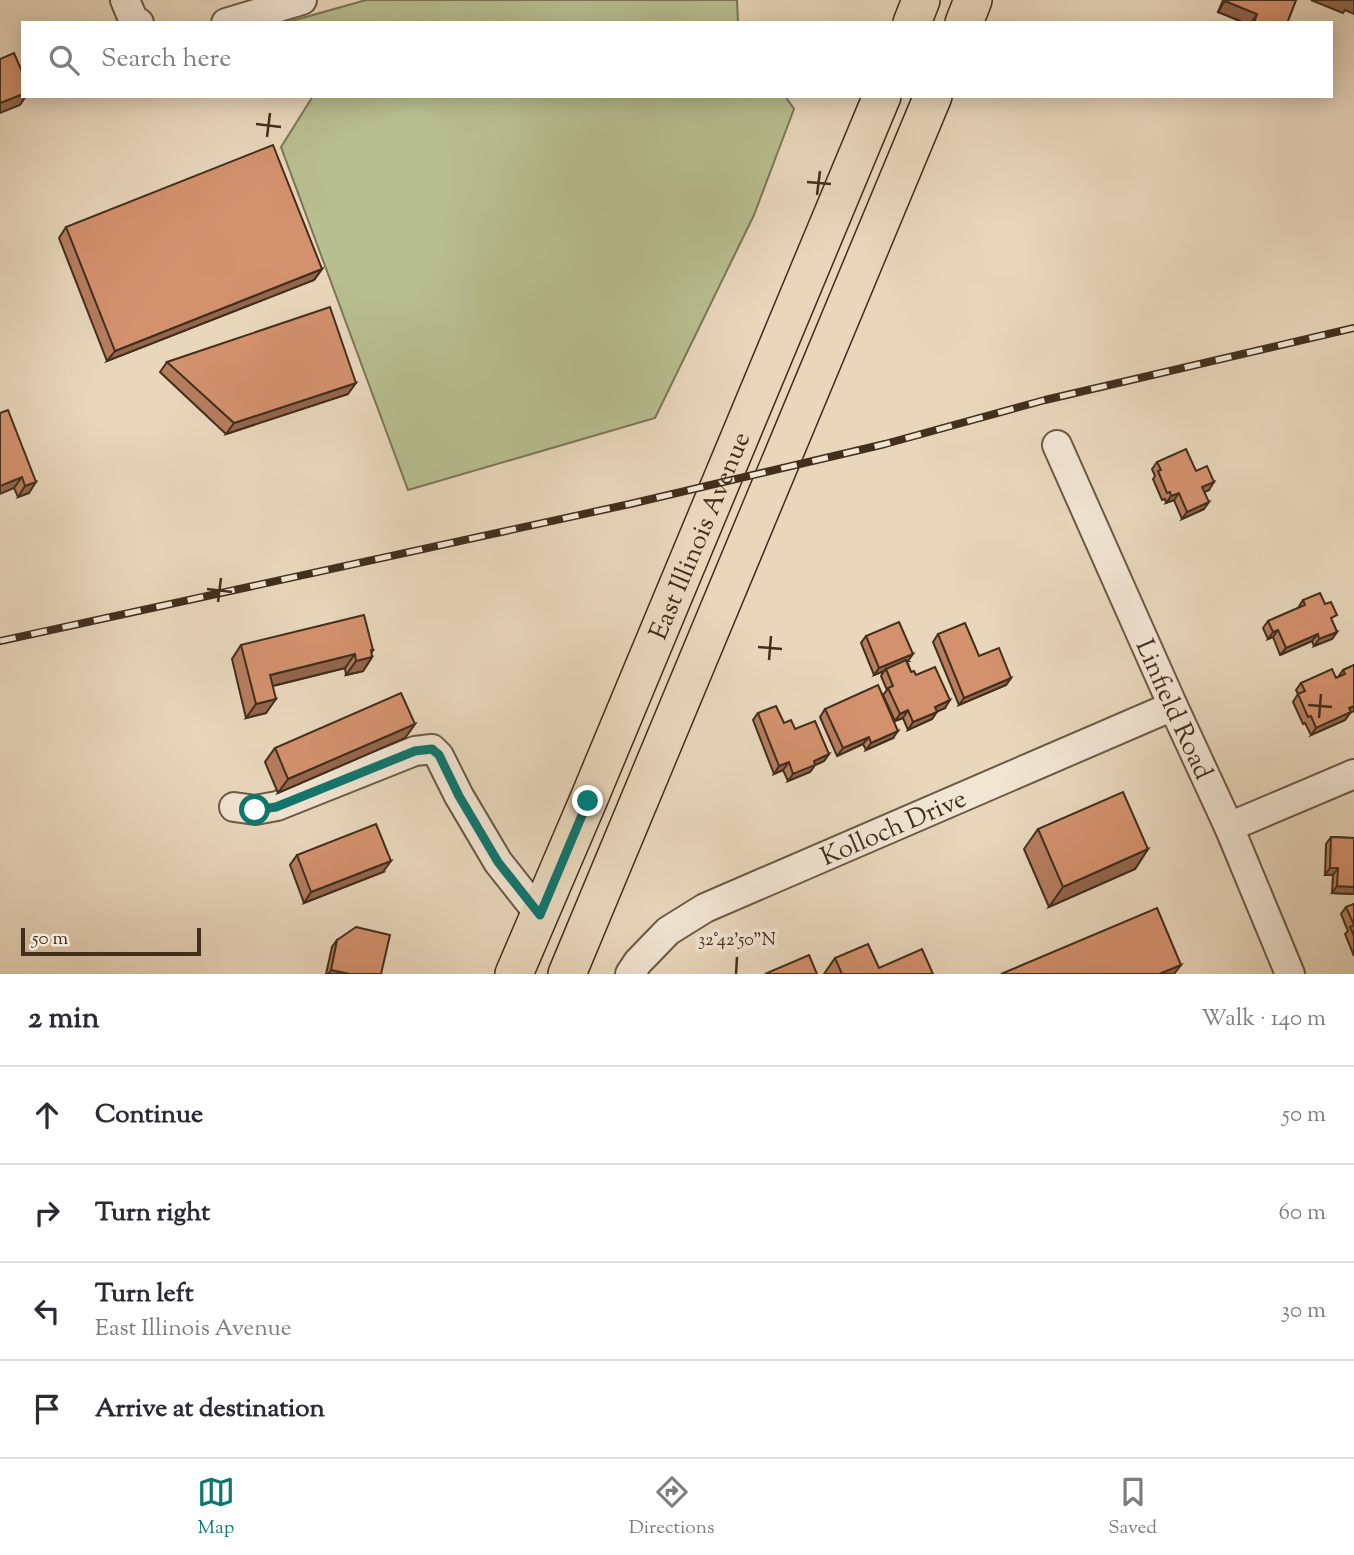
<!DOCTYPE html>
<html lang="en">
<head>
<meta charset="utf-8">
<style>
	body { margin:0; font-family:"Sorts Mill Goudy",serif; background:#f2f2f3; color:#2b2b33 }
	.scale { position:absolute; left:21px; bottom:18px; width:180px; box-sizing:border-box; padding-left:7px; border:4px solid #412f1c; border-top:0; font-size:19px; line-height:24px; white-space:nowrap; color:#412f1c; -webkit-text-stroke:5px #f1e5d3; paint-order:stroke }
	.stop { position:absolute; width:21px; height:21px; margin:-16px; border:5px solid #0f766e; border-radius:50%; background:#fff }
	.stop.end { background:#0f766e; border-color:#fff; box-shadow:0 2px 7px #0008 }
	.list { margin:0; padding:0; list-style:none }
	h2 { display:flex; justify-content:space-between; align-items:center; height:91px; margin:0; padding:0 28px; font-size:30px }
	h2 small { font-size:23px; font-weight:400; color:#7c7c81 }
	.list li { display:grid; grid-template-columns:46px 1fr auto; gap:21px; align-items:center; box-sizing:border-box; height:98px; padding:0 28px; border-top:2px solid #e1e1e2 }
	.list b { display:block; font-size:26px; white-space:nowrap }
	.list p { margin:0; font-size:23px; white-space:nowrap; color:#7c7c81 }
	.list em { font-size:23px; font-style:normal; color:#7c7c81 }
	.icon { flex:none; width:38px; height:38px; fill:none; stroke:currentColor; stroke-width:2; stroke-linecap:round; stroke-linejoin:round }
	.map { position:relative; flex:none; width:1354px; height:974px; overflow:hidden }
	.search { position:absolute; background:#fff; box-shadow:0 4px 18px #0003; left:21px; right:21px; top:21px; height:77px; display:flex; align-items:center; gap:18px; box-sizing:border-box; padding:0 24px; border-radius:0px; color:#7c7c81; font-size:26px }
	.sheet { height:483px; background:#fff }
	nav { display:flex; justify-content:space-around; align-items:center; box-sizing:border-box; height:98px; border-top:2px solid #e1e1e2; background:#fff; font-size:19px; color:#7c7c81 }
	nav a { display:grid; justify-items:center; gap:4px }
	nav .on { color:#0f766e }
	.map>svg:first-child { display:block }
	.green { fill:#b7be90; stroke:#7c7656; stroke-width:2 }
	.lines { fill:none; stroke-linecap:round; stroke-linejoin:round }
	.minor-casing { stroke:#6b5944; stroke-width:32 }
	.major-casing { stroke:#412f1c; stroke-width:40 }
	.minor { stroke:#f1e5d3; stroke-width:28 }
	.major { stroke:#e9d7bc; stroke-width:37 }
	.rail-casing { stroke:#412f1c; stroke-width:8 }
	.rail { stroke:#f1e5d3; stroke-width:5; stroke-dasharray:16; stroke-linecap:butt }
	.wall { fill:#b67d5f; stroke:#412f1c; stroke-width:2 }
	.shaded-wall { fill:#94664d; stroke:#412f1c; stroke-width:2 }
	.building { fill:#d4916e; stroke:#412f1c; stroke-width:2 }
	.route { stroke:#0f766e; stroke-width:9 }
	.ticks { fill:none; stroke:#412f1c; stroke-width:2.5 }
	.labels { text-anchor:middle; stroke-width:7; stroke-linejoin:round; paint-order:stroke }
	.street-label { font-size:26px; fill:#412f1c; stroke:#f1e5d3 }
	.ticks-label { font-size:18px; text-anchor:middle; fill:#412f1c; stroke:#f1e5d3; stroke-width:7; stroke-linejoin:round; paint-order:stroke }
</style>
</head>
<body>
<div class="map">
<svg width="1354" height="974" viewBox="0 0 1354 974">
	<rect width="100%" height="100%" fill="#e9d7bc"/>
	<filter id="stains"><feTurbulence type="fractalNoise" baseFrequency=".00286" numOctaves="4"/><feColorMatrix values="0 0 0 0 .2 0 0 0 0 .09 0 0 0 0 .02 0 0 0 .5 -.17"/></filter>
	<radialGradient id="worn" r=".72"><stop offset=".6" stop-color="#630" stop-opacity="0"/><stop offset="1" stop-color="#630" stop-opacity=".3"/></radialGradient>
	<g class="green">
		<polygon points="366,0 737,0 738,23 288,22"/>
		<polygon points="313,96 785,96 794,109 754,215 655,418 408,490 281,147"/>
	</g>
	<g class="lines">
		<defs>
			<g id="minor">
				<polyline points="125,0 133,19 139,23"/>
				<polyline points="226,23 302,0"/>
				<path id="s1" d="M1057 445 1173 706 1229 827 1290 974"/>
				<polyline points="234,807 255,810 277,806 415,751 432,749 439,756 459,796 498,862 540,915"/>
				<polyline points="1229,827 1354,774"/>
				<path id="s2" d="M630 974 638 962 668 931 705 908 1173 706"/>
			</g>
			<g id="major">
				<polyline points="912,23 921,0"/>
				<polyline points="964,23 973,0"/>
				<path id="s3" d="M514 974 588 801 882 96"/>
				<polyline points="567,974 933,96"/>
			</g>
		</defs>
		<use href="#minor" class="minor-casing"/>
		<use href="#major" class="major-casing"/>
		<use href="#minor" class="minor"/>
		<use href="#major" class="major"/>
		<defs>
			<polyline id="rail" points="0,641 630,504 885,444 1045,400 1354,328"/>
		</defs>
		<use href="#rail" class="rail-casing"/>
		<use href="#rail" class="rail"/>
	</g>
	<g class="wall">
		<polygon points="1223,0 1296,0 1287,23 1245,23 1218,12"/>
		<polygon points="66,227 322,269 314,280 107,361 59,238"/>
		<polygon points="167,362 348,394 226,434 160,372"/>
		<polygon points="0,413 29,493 18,497 14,488"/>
		<polygon points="1157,462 1196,471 1209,490 1204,492 1204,509 1182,519 1174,500 1166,503 1165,499 1162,500 1153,479 1155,476 1152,469"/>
		<polygon points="1303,600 1332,621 1337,632 1332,639 1314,646 1312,641 1280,655 1273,637 1268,639 1263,628 1268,621 1298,608"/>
		<polygon points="938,634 979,656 1011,678 1006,685 959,705 933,642"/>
		<polygon points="866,636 908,661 907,661 911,672 916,675 945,708 937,711 932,719 908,730 903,718 895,721 883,695 887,690 881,676 884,671 874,675 861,643"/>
		<polygon points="241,645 373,650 371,653 372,657 363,671 346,675 345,668 273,686 266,713 246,718 232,659"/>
		<polygon points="1354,665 1350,713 1345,720 1311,735 1305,723 1303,724 1293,702 1298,694 1296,690 1301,683 1336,678 1338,677 1343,670"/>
		<polygon points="825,709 893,738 866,750 863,744 837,756 820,717"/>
		<polygon points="758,713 795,729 829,754 824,761 815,765 810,772 788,781 783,770 774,774 753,720"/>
		<polygon points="415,724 405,738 278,793 265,762 275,748"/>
		<polygon points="1038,829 1148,849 1135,869 1049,907 1024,849"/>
		<polygon points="1331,837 1354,838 1354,894 1332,893 1333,875 1325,875 1326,844"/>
		<polygon points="297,855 383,872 304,903 290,865"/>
		<polygon points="1354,904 1354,956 1345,934 1348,931 1341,914 1346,907"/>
		<polygon points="337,940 381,974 326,974 332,947"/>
		<polygon points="835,958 879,968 933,974 824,974"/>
	</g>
	<g class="shaded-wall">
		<polygon points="1311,0 1354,0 1354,14 1345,10 1343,13"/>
		<polygon points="1225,1 1257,14 1251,23 1245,23 1218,12"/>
		<polygon points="23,94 23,96 26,96 20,105 0,113 0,103"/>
		<polygon points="322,269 314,280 107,361 115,351"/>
		<polygon points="356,383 348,394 226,434 234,423"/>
		<polygon points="22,477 14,488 0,494 0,486"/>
		<polygon points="36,482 29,493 18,497 25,486"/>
		<polygon points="1214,482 1209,490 1197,495 1202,487"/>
		<polygon points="1179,493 1174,500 1166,503 1171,496"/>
		<polygon points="1209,502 1204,509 1182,519 1187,512"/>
		<polygon points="1278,630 1273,637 1268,639 1273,632"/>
		<polygon points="1337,632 1332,639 1314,646 1319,639"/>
		<polygon points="1318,634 1312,641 1280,655 1286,648"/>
		<polygon points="371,650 373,650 368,658 372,657 363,671 346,675 356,661"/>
		<polygon points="355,654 345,668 260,689 270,675"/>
		<polygon points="913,654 908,661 886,670 886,669 884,671 874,675 879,668"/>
		<polygon points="1011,678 1006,685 959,705 964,698"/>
		<polygon points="276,699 266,713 246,718 256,704"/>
		<polygon points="950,700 945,708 930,715 935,707"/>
		<polygon points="1354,706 1354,711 1350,713 1345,720 1311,735 1316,728"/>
		<polygon points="908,710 903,718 895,721 900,714"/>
		<polygon points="937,712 932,719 908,730 913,722"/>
		<polygon points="415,724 405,738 278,793 288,779"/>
		<polygon points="898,731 893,738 866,750 871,743"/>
		<polygon points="869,737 863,744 837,756 843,748"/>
		<polygon points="829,754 824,761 815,765 810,772 788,781 793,774 814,761"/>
		<polygon points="789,762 783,770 774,774 779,766"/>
		<polygon points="1148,849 1135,869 1049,907 1063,887"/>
		<polygon points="391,861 383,872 304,903 311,892"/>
		<polygon points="1330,868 1338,868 1333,875 1325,875"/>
		<polygon points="1337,886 1354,887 1354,894 1332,893"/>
		<polygon points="1181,965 1174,974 1159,974"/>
		<polygon points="331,970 350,974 328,974"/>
	</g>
	<g class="building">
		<polygon points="1226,0 1296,0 1287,23 1254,23 1257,14 1225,1"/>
		<polygon points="14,53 23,74 23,94 0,103 0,59"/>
		<polygon points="273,145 322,269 115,351 66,227"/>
		<polygon points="330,307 356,383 234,423 167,362"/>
		<polygon points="8,410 36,482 25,486 22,477 0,486 0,413"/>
		<polygon points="1186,449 1196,471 1207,466 1214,482 1202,487 1209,502 1187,512 1179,493 1171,496 1170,492 1167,493 1158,471 1161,470 1157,462"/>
		<polygon points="1320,593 1325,604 1331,602 1337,615 1331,618 1337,632 1319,639 1318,634 1286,648 1278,630 1273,632 1268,621 1305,605 1303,600"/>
		<polygon points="364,615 373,650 371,650 372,657 356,661 355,654 270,675 276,699 256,704 241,645"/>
		<polygon points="899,622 913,654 879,668 866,636"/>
		<polygon points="965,623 979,656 999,648 1011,678 964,698 938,634"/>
		<polygon points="906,660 911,672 914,671 916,675 935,667 950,700 935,707 937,712 913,722 908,710 900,714 888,688 893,686 886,669"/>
		<polygon points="1354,665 1354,706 1349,708 1351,712 1316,728 1311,716 1308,717 1298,694 1305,691 1301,683 1332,669 1336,678 1345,674 1343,670"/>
		<polygon points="878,685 898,731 871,743 869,737 843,748 825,709"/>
		<polygon points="401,693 415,724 288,779 275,748"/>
		<polygon points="776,706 784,723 791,720 795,729 815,721 829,754 814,761 815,765 793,774 789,762 779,766 758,713"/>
		<polygon points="1123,792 1148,849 1063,887 1038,829"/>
		<polygon points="376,824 391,861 311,892 297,855"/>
		<polygon points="1331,837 1354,838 1354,887 1337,886 1338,868 1330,868"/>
		<polygon points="1354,904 1354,936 1350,927 1354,925 1346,907"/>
		<polygon points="1157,908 1181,965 1159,974 1001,974"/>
		<polygon points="356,927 390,935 381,974 350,974 331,970 337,940"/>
		<polygon points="868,944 879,968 922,949 933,974 842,974 835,958"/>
		<polygon points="809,955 817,974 765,974"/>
	</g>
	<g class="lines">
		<polyline class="route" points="255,810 276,807 415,751 432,749 439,755 459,796 498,862 540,915 588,801"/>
	</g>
	<path class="ticks" d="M256 124 281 127M267 137 270 113M807 182 831 184M817 195 820 171M207 589 232 592M218 602 221 578M758 647 782 649M769 660 771 636M1308 705 1332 707M1319 718 1321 694M736 974 737 957"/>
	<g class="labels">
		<g class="street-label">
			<text dy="9" stroke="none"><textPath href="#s3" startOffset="476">East Illinois Avenue</textPath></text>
			<text dy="9" stroke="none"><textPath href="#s1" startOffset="289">Linfield Road</textPath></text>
			<text dy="9" stroke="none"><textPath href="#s2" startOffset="306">Kolloch Drive</textPath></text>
		</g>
	</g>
	<g class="ticks-label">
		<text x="737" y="945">32°42'50"N</text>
	</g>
	<rect width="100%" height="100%" filter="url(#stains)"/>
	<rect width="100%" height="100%" fill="url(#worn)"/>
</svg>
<div class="scale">50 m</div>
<div class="stop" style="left:255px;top:810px"></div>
<div class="stop end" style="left:588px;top:801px"></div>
<div class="search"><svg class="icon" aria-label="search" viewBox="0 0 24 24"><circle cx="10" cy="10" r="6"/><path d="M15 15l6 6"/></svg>Search here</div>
</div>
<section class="sheet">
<h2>2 min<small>Walk · 140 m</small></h2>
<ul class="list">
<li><svg class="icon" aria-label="ahead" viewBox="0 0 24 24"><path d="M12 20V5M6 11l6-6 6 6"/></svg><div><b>Continue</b></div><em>50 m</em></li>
<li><svg class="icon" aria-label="right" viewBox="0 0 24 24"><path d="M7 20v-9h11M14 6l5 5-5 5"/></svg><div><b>Turn right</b></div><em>60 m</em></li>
<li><svg class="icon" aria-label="left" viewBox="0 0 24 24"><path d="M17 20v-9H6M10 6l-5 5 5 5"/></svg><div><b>Turn left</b><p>East Illinois Avenue</p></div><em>30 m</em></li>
<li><svg class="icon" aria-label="arrive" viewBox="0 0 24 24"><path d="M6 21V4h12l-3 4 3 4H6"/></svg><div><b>Arrive at destination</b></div></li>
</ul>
</section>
<nav>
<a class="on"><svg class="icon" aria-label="map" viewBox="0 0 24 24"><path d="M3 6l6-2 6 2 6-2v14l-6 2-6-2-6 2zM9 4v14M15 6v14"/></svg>Map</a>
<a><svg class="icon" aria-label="directions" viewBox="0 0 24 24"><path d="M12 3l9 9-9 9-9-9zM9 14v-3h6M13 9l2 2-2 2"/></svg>Directions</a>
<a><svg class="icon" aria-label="saved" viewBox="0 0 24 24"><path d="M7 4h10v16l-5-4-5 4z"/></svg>Saved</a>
</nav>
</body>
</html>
